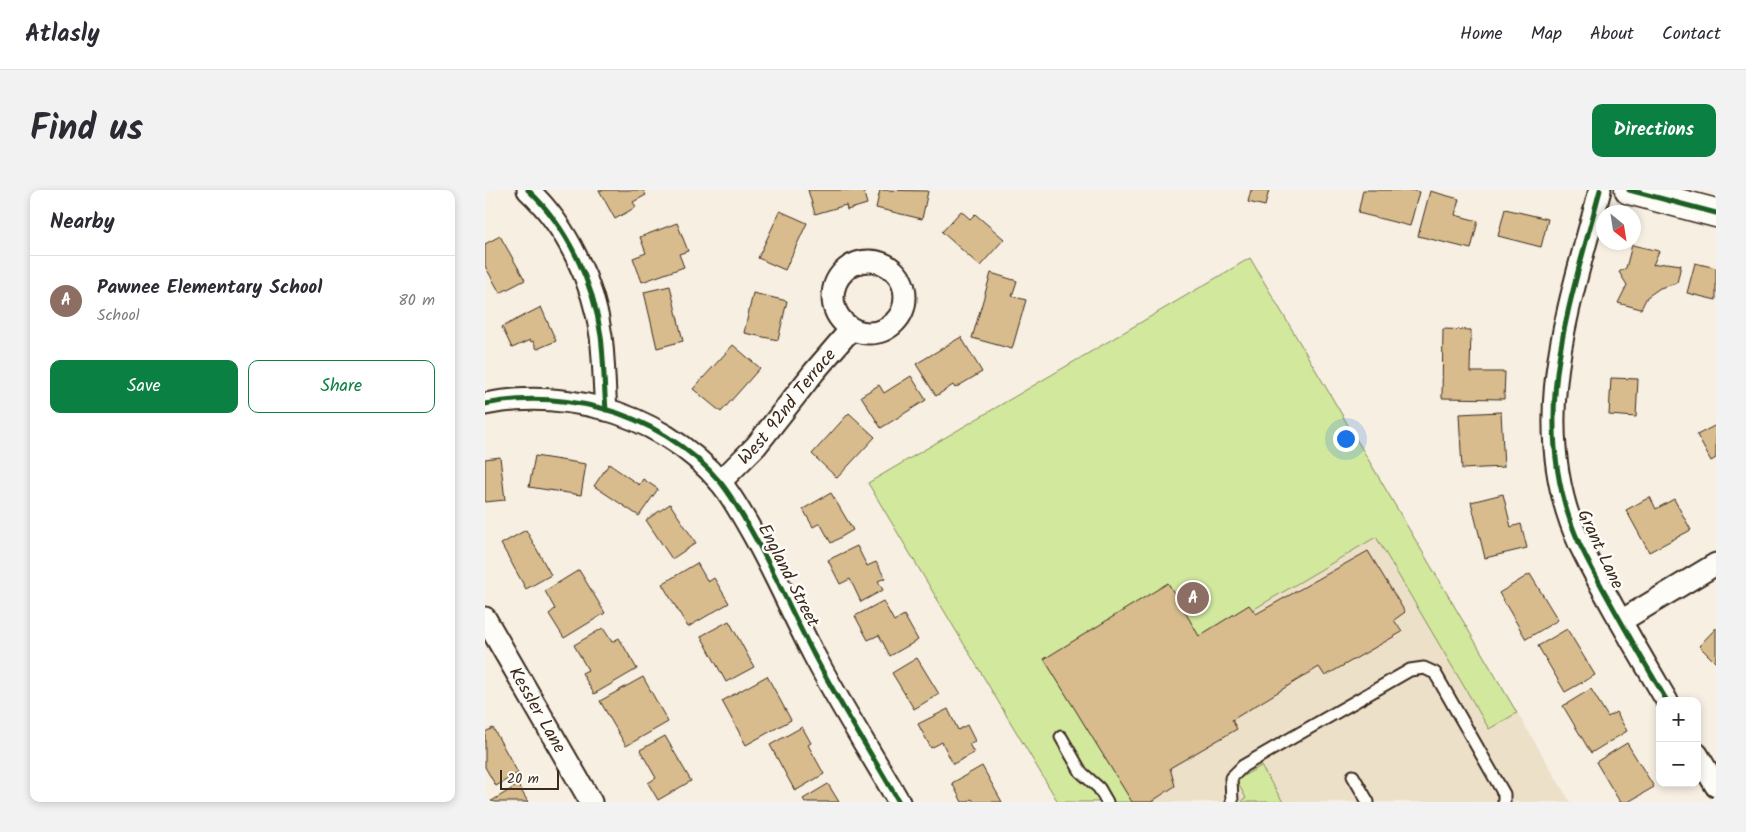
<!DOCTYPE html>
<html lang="en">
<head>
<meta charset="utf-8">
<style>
	body { margin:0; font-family:Kalam,sans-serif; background:#f2f2f3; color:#2b2b33 }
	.controls { position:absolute; right:15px; bottom:15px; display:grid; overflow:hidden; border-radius:10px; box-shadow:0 2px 8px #0003 }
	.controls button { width:45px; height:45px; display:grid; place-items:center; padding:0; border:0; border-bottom:1px solid #e1e1e2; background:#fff; color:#2b2b33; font:25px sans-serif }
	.compass { position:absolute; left:1111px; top:15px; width:45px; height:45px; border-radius:50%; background:#fff; box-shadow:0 2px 8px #0003; rotate:150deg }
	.scale { position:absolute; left:15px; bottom:12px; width:59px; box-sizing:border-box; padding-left:5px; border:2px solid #3b2a1e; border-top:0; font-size:14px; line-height:18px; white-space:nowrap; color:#3b2a1e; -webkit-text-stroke:4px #fdfcf7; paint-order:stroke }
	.you { position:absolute; left:860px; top:248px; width:18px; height:18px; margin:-12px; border:4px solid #fff; border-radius:50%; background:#1a73e8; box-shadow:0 0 0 8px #1a73e833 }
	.badge { display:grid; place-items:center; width:32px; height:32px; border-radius:50%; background:#0b8043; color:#fff; font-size:16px; font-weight:700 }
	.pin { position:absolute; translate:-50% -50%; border:2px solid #fff; box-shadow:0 1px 5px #0006 }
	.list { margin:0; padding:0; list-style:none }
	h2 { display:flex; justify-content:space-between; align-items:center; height:65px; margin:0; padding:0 20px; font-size:21px }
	h2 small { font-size:16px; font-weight:400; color:#7c7c81 }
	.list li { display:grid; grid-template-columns:32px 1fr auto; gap:15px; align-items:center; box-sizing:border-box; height:90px; padding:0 20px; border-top:1px solid #e1e1e2 }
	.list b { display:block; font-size:19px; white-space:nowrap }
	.list p { margin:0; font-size:16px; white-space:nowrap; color:#7c7c81 }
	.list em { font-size:16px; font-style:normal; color:#7c7c81 }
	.actions { display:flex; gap:10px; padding:15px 20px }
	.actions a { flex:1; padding:11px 0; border:1px solid #0b8043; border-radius:10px; text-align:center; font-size:18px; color:#0b8043 }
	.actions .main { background:#0b8043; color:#fff }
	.map { position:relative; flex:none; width:1231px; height:612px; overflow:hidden; border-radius:10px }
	header { display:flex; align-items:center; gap:30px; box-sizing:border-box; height:70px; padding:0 25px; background:#fff; border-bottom:1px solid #e1e1e2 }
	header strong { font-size:24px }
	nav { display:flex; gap:28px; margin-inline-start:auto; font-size:18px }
	.intro { display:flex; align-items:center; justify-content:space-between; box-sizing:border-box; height:120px; padding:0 30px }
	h1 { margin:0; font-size:35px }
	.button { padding:12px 22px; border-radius:10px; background:#0b8043; color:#fff; font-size:18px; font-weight:700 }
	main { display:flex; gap:30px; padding:0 30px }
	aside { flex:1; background:#fff; border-radius:10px; box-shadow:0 2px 8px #0003 }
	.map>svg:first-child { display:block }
	.built { fill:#ede0c8 }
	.green { fill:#d1e89d; stroke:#86895e }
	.building { fill:#d8bc8d; stroke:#3b2a1e }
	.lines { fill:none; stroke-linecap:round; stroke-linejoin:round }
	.service-casing { stroke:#3b2a1e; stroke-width:15 }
	.minor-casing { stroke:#3b2a1e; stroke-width:25 }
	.tertiary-casing { stroke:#3b2a1e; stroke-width:31 }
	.service { stroke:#fdfcf7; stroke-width:11 }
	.minor { stroke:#fdfcf7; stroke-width:21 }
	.tertiary { stroke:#fdfcf7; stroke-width:28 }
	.cycleway-casing { stroke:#fdfcf7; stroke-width:8 }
	.cycleway { stroke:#1b5e20; stroke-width:5 }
	.labels { text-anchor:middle; stroke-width:5; stroke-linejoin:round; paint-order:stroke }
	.street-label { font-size:18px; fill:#3b2a1e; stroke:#fdfcf7 }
</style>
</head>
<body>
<header>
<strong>Atlasly</strong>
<nav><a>Home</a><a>Map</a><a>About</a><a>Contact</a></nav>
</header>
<div class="intro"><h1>Find us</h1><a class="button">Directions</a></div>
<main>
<aside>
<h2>Nearby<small></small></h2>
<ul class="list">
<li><span class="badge" style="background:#8d6e63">A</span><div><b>Pawnee Elementary School</b><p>School</p></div><em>80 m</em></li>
</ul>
<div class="actions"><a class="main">Save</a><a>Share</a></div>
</aside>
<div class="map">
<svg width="1231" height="612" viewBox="0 0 1231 612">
	<rect width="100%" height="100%" fill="#f6efe2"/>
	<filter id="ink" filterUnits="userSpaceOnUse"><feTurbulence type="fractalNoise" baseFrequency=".02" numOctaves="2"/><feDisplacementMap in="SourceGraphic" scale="10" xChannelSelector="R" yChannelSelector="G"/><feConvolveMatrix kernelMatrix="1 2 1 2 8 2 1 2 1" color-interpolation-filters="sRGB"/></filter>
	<g filter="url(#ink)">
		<polygon class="built" points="765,68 1085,612 573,612 383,293"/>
		<g class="green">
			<polygon points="765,68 1032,523 1004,539 891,347 612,512 670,612 573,612 383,293"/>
			<polygon points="776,576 798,612 758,612 757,610 761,608 751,590"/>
		</g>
		<g class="building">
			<polygon points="114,0 158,0 161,5 148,12 151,17 130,29"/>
			<polygon points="323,0 378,0 382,14 362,20 361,15 330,24"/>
			<polygon points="395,0 443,1 437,29 391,18"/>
			<polygon points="766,0 784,0 780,16 763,12"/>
			<polygon points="878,0 926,0 934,2 925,36 873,23"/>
			<polygon points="945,1 974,9 970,25 993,31 986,59 933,46"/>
			<polygon points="1020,19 1063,29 1056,57 1013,46"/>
			<polygon points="295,21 322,33 300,80 273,68"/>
			<polygon points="476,21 485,29 490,24 519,49 495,76 457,42"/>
			<polygon points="192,33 203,61 194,64 199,77 157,92 148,68 161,63 155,47"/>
			<polygon points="15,46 40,90 15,103 0,76 0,54"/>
			<polygon points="1147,55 1174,61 1168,75 1182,73 1196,75 1192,93 1175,98 1162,107 1156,119 1133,113 1142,95 1134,82 1141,78"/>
			<polygon points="1210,73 1231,78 1231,110 1202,103"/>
			<polygon points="506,83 532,91 527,106 541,110 527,159 487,148"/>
			<polygon points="185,96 198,151 172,158 159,102"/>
			<polygon points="268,103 302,111 293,150 259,143"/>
			<polygon points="56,117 71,151 52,159 48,151 46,152 45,150 27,158 17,137"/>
			<polygon points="958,139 986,140 985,182 1020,182 1019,209 957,208"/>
			<polygon points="476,147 497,182 470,198 468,195 451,206 431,174"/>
			<polygon points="248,155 275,178 236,222 208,199"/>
			<polygon points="426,186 441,210 396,238 376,206 394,195 399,203"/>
			<polygon points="1126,188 1153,189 1151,227 1124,225"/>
			<polygon points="1016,222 1019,277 977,279 974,224"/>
			<polygon points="364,223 390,247 352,288 327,264"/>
			<polygon points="1231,235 1231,268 1226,271 1212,245"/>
			<polygon points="50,266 101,274 96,305 44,297"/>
			<polygon points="15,267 20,310 0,312 0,269"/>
			<polygon points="124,274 154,295 158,289 173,299 154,326 109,296"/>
			<polygon points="346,303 368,340 346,353 335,333 328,337 318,319"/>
			<polygon points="1018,304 1026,337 1036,334 1042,358 1000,368 986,312"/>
			<polygon points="1165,307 1171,319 1189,309 1206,340 1164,362 1141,320"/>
			<polygon points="185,314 211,353 187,369 161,330"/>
			<polygon points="41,340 66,385 41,399 16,354"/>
			<polygon points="372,356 382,376 391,372 400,388 393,391 398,400 376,412 365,389 355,394 343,370"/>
			<polygon points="883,361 920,422 909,430 917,442 840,486 834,477 747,530 752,539 685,578 690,596 666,612 647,612 559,469 683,393 714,446 764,415 771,424"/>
			<polygon points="212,373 223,392 229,388 244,413 203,437 177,394"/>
			<polygon points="94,380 120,423 79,448 64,424 70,419 60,401"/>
			<polygon points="1045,384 1073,430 1041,449 1014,403"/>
			<polygon points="398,411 409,431 419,425 433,450 405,466 394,445 383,450 370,426"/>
			<polygon points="244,431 269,477 241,492 216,446"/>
			<polygon points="118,438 127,452 134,448 152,479 109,504 97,483 103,480 89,455"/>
			<polygon points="1231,438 1231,473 1214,456"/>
			<polygon points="1082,439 1110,485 1080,502 1053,456"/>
			<polygon points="432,468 454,504 429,519 407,483"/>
			<polygon points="282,486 306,530 261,555 237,511"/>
			<polygon points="158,487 183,532 141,556 115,511"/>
			<polygon points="1106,499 1123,527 1131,522 1142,541 1106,563 1078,516"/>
			<polygon points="463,519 473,540 482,535 490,551 484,554 489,563 468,574 457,552 446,558 433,534"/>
			<polygon points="317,537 326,553 323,555 339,584 310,601 285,555"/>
			<polygon points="8,538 33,583 11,596 0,577 0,542"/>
			<polygon points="180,546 206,591 173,610 163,593 171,588 155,560"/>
			<polygon points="1142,553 1169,597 1143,612 1135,612 1111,572"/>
			<polygon points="497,576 517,612 489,612 487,609 481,612 477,612 467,593"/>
			<polygon points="343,594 354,612 320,612 318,609"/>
			<polygon points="33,595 43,612 5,612"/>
		</g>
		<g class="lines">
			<defs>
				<g id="service">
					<polyline points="576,547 596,582 614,598 622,612"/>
					<polyline points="868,586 883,612"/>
					<polyline points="747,612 746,588 758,576 925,480 939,478 950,483 1019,604 1019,612"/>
				</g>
				<g id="minor">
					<path d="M43 0C82 36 109 94 116 146 119 170 119 195 121 220"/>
					<path d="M1115 0C1084 118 1040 236 1095 355 1121 408 1152 460 1182 511"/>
					<circle cx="384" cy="107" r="36"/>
					<path d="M0 214C39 206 77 208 116 218 161 230 205 256 236 293 248 308 258 326 268 344 290 383 308 425 329 465 355 515 386 563 414 612"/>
					<path id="s1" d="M235 292 271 256 329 182 366 139"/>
					<path id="s2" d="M0 428 106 612"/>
					<polyline points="1136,431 1231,374"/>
					<polyline points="1212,564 1231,596"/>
				</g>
				<polyline id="tertiary" points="1144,0 1231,23"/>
			</defs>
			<use href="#service" class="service-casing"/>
			<use href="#minor" class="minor-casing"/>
			<use href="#tertiary" class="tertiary-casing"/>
			<use href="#service" class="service"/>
			<use href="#minor" class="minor"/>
			<use href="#tertiary" class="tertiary"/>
			<defs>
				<g id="cycleway">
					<path d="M43 0C82 36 109 94 116 146 119 170 119 195 121 220"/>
					<path d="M1115 0C1084 118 1040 236 1095 355 1121 408 1152 460 1182 511"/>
					<polyline points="1144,0 1231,23"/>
					<path d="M0 214C39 206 77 208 116 218 161 230 205 256 236 293 248 308 258 326 268 344 290 383 308 425 329 465 355 515 386 563 414 612"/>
				</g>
			</defs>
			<use href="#cycleway" class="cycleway-casing"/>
			<use href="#cycleway" class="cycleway"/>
		</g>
	</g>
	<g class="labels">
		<g class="street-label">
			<text dy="6" stroke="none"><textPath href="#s1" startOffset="101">West 92nd Terrace</textPath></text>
			<text transform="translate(1116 359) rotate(65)" y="6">Grant Lane</text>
			<text transform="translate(304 385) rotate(63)" y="6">England Street</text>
			<text dy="6" stroke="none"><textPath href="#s2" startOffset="106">Kessler Lane</textPath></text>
		</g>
	</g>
</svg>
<div class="controls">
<button>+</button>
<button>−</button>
</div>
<svg class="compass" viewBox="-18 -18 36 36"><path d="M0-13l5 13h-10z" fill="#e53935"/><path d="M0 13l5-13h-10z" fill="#7c7c81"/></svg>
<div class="scale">20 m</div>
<div class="you"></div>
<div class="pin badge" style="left:708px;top:408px;background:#8d6e63">A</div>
</div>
</main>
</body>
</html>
